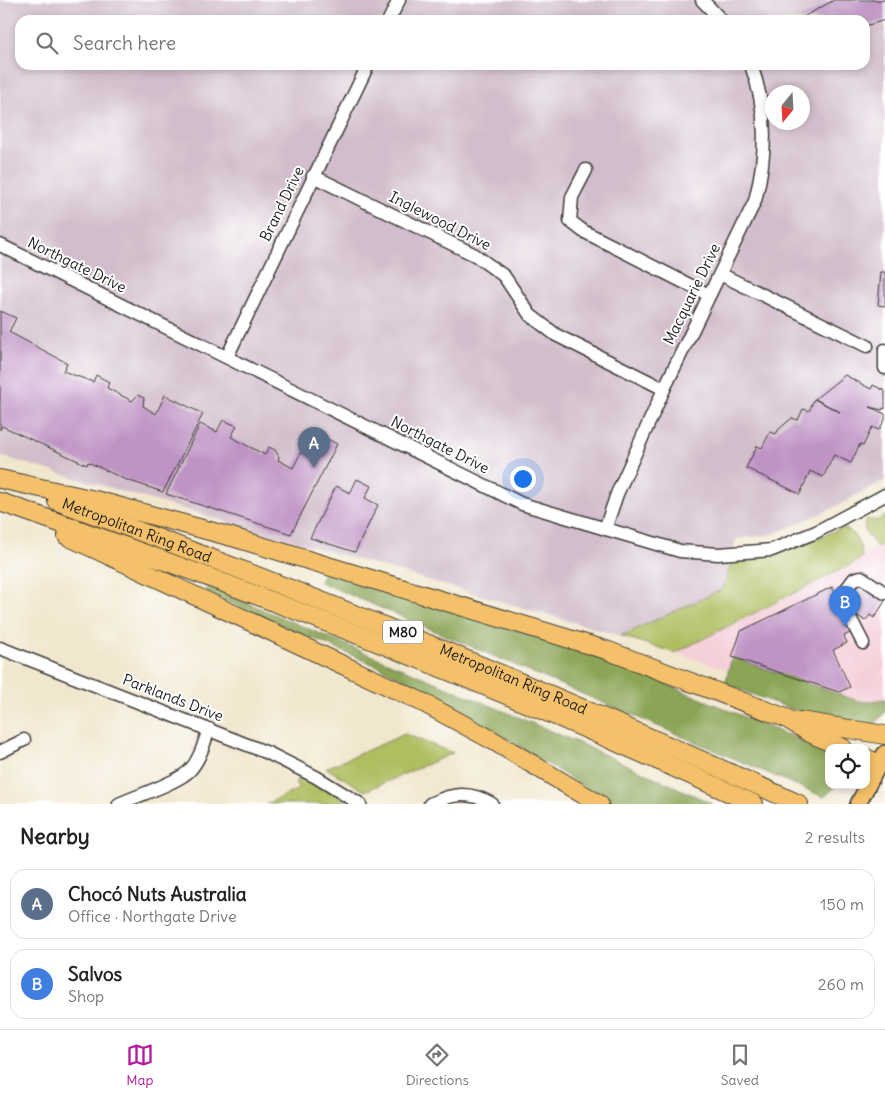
<!DOCTYPE html>
<html lang="en">
<head>
<meta charset="utf-8">
<style>
	body { margin:0; font-family:Delius,sans-serif; background:#f6f6f6; color:#222 }
	.controls { position:absolute; right:15px; bottom:15px; display:grid; overflow:hidden; border-radius:10px; box-shadow:0 2px 8px #0003 }
	.controls button { width:45px; height:45px; display:grid; place-items:center; padding:0; border:0; border-bottom:1px solid #e0e0e0; background:#fff; color:#222; font:25px sans-serif }
	.compass { position:absolute; left:765px; top:85px; width:45px; height:45px; border-radius:50%; background:#fff; box-shadow:0 2px 8px #0003; rotate:198deg }
	.you { position:absolute; left:522px; top:478px; width:18px; height:18px; margin:-12px; border:4px solid #fff; border-radius:50%; background:#1a73e8; box-shadow:0 0 0 8px #1a73e833 }
	.badge { display:grid; place-items:center; width:32px; height:32px; border-radius:50%; background:#b5179e; color:#fff; font-size:16px; font-weight:700 }
	.pin { position:absolute; translate:-50% -41px; filter:drop-shadow(0 1px 2px #0008) }
	.pin::after { content:''; position:absolute; top:26px; width:18px; height:15px; background:inherit; clip-path:polygon(0 0,100% 0,50% 100%) }
	.list { margin:0; padding:0; list-style:none }
	h2 { display:flex; justify-content:space-between; align-items:center; height:65px; margin:0; padding:0 20px; font-size:21px }
	h2 small { font-size:16px; font-weight:400; color:#767676 }
	.list li { display:grid; grid-template-columns:32px 1fr auto; gap:15px; align-items:center; box-sizing:border-box; height:70px; margin:0 10px 10px; padding:0 10px; border:1px solid #e0e0e0; border-radius:15px }
	.list b { display:block; font-size:19px; white-space:nowrap }
	.list p { margin:0; font-size:16px; white-space:nowrap; color:#767676 }
	.list em { font-size:16px; font-style:normal; color:#767676 }
	.icon { flex:none; width:28px; height:28px; fill:none; stroke:currentColor; stroke-width:2; stroke-linecap:round; stroke-linejoin:round }
	.map { position:relative; flex:none; width:885px; height:804px; overflow:hidden }
	.search { position:absolute; background:#fff; box-shadow:0 2px 8px #0003; left:15px; right:15px; top:15px; height:55px; display:flex; align-items:center; gap:12px; box-sizing:border-box; padding:0 18px; border-radius:15px; color:#767676; font-size:19px }
	.sheet { height:225px; background:#fff }
	nav { display:flex; justify-content:space-around; align-items:center; box-sizing:border-box; height:70px; border-top:1px solid #e0e0e0; background:#fff; font-size:14px; color:#767676 }
	nav a { display:grid; justify-items:center; gap:2px }
	nav .on { color:#b5179e }
	.map>svg:first-child { display:block }
	.built { fill:#f5cfd9 }
	.industrial { fill:#d1bdcb; fill-rule:evenodd }
	.green { fill:#afbe60; stroke:#666d3e }
	.forest { fill:#8ba556; stroke:#546039 }
	.building { fill:#bf94c5 }
	.lines { fill:none; stroke-linecap:round; stroke-linejoin:round }
	.minor-casing { stroke:#3c3a37; stroke-width:15 }
	.major-casing { stroke:#3c3a37; stroke-width:18 }
	.highway-casing { stroke:#3c3a37; stroke-width:20 }
	.minor { stroke:#fff; stroke-width:12 }
	.major { stroke:#f4c16a; stroke-width:15 }
	.highway { stroke:#f4c16a; stroke-width:18 }
	.labels { text-anchor:middle; stroke-width:4; stroke-linejoin:round; paint-order:stroke }
	.shield { fill:#fff; stroke:#606060; stroke-width:1 }
	.shield-label { font-size:14px; font-weight:bold; fill:#1c1c1c }
	.street-label { font-size:15px; fill:#1c1c1c; stroke:#fff }
</style>
</head>
<body>
<div class="map">
<svg width="885" height="804" viewBox="0 0 885 804">
	<rect width="100%" height="100%" fill="#fff"/>
	<filter id="ink" filterUnits="userSpaceOnUse"><feTurbulence type="fractalNoise" baseFrequency=".02" numOctaves="2"/><feDisplacementMap in="SourceGraphic" scale="10" xChannelSelector="R" yChannelSelector="G"/><feConvolveMatrix kernelMatrix="1 2 1 2 8 2 1 2 1" color-interpolation-filters="sRGB"/></filter>
	<filter id="wash" filterUnits="userSpaceOnUse"><feTurbulence type="fractalNoise" baseFrequency=".0096" numOctaves="4" result="noise"/><feDisplacementMap in="SourceGraphic" scale="20" xChannelSelector="R" yChannelSelector="G"/><feGaussianBlur stdDeviation="1.12" result="paint"/><feColorMatrix in="noise" values="0 0 0 0 0 0 0 0 0 0 0 0 0 0 0 0 0 1.4 0 .05"/><feComposite in="paint" operator="in"/></filter>
	<g filter="url(#wash)">
		<rect width="100%" height="100%" fill="#f1e7ce"/>
		<polygon class="built" points="885,543 885,699 865,702 858,701 733,657 728,670 675,653 855,564 862,556"/>
		<path class="industrial" d="M0 0H885V480L831 509 773 534 736 539 723 589 621 636 0 456ZM20 20H865V65H20ZM772 92H802V122H772Z"/>
		<g class="green">
			<path d="M885 516V543L877 547C871 539 860 529 866 519L876 521Z"/>
			<path d="M842 528C854 529 861 545 862 556L858 561 675 653 621 636 723 589 732 561 790 549Z"/>
			<polygon points="405,734 453,753 365,791 326,768"/>
			<polygon points="303,775 351,804 266,804 299,789 295,782"/>
		</g>
		<g class="forest">
			<polygon points="326,569 598,656 829,752 829,785 838,785 824,797 320,582"/>
			<polygon points="207,586 579,743 713,804 612,804 465,713 382,668 205,592"/>
			<polygon points="732,657 858,701 865,702 885,699 885,712 873,726 802,713 725,684"/>
		</g>
		<g id="blocks">
			<g class="building">
				<polygon points="834,0 885,0 885,20 865,26 865,20 798,20"/>
				<polygon points="881,272 885,272 885,306 878,305"/>
				<polygon points="0,311 16,318 9,332 67,363 63,371 93,382 96,375 109,382 107,388 132,401 138,395 144,398 143,406 156,414 165,395 203,414 163,492 124,479 88,462 87,465 2,426 0,430"/>
				<polygon points="845,375 871,389 873,385 885,391 885,409 883,408 882,410 870,407 885,414 885,419 879,430 872,427 863,446 860,444 851,463 834,455 823,477 810,471 800,494 746,468 757,446 762,448 770,432 776,434 779,429 792,418 798,420 803,409 809,411 814,399 840,412 815,399"/>
				<polygon points="223,420 237,426 231,437 265,455 269,447 275,450 279,457 278,460 293,468 312,431 337,444 291,534 166,494 200,424 217,432"/>
				<polygon points="357,479 371,486 365,498 378,505 355,552 310,538 336,486 350,493"/>
				<polygon points="862,581 885,601 874,618 870,615 865,621 852,611 846,603 849,589"/>
				<polygon points="832,587 854,631 844,636 847,643 833,650 850,687 839,692 732,657 741,631"/>
			</g>
		</g>
	</g>
	<g filter="url(#ink)">
		<use href="#blocks" fill-opacity="0" stroke="#3c3a37" stroke-width="1"/>
		<g class="lines">
			<defs>
				<g id="minor">
					<polyline points="702,0 721,20"/>
					<polyline points="389,20 399,0"/>
					<polyline points="586,170 572,197 570,221 583,231 709,295"/>
					<polyline points="313,176 475,255 504,276 530,315 556,335 664,389"/>
					<polyline points="0,245 522,504 680,551 718,554 772,550 816,532 885,495"/>
					<polyline points="720,274 867,346"/>
					<polyline points="885,350 885,368"/>
					<polyline points="227,357 368,65"/>
					<path d="M605 529 617 494 664 389 755 201C767 154 768 111 751 65"/>
					<polyline points="863,643 842,602 842,595 854,579 861,577 885,593"/>
					<polyline points="0,648 268,753 316,777 360,804"/>
					<polyline points="0,752 24,740"/>
					<path d="M119 804C136 796 177 783 189 771 200 760 204 743 209 729"/>
					<path d="M430 804C453 793 470 791 492 804"/>
				</g>
				<polyline id="major" points="858,804 885,753"/>
				<g id="highway">
					<polyline points="0,479 95,500 232,537 606,650 786,718 810,733 843,748"/>
					<path id="s1" d="M57 501C308 592 555 693 799 804"/>
					<path d="M0 502C256 591 508 690 754 804"/>
					<polyline points="67,536 422,702 492,740 599,804"/>
					<polyline points="801,721 885,735"/>
					<polyline points="866,758 879,764"/>
				</g>
			</defs>
			<use href="#minor" class="minor-casing"/>
			<use href="#major" class="major-casing"/>
			<use href="#highway" class="highway-casing"/>
			<use href="#minor" class="minor"/>
			<use href="#major" class="major"/>
			<use href="#highway" class="highway"/>
		</g>
	</g>
	<g class="labels">
		<rect class="shield" x="383" y="620.5" width="40" height="23" rx="4"/>
		<g class="shield-label">
			<text x="403" y="637">M80</text>
		</g>
		<g class="street-label">
			<text transform="translate(282 204) rotate(-64)" y="5">Brand Drive</text>
			<text transform="translate(440 221) rotate(27)" y="5">Inglewood Drive</text>
			<text transform="translate(77 265) rotate(26)" y="5">Northgate Drive</text>
			<text transform="translate(692 294) rotate(-64)" y="5">Macquarie Drive</text>
			<text transform="translate(440 445) rotate(27)" y="5">Northgate Drive</text>
			<text dy="5" stroke="none"><textPath href="#s1" startOffset="85">Metropolitan Ring Road</textPath></text>
			<text dy="5" stroke="none"><textPath href="#s1" startOffset="490">Metropolitan Ring Road</textPath></text>
			<text transform="translate(173 698) rotate(21)" y="5">Parklands Drive</text>
		</g>
	</g>
</svg>
<div class="controls">
<button><svg class="icon" aria-label="locate" viewBox="0 0 24 24"><circle cx="12" cy="12" r="6"/><path d="M12 2v4M12 18v4M2 12h4M18 12h4"/></svg></button>
</div>
<svg class="compass" viewBox="-18 -18 36 36"><path d="M0-13l5 13h-10z" fill="#e53935"/><path d="M0 13l5-13h-10z" fill="#767676"/></svg>
<div class="you"></div>
<div class="pin badge" style="left:314px;top:468px;background:#5c6f8a">A</div>
<div class="pin badge" style="left:845px;top:627px;background:#3f7fe0">B</div>
<div class="search"><svg class="icon" aria-label="search" viewBox="0 0 24 24"><circle cx="10" cy="10" r="6"/><path d="M15 15l6 6"/></svg>Search here</div>
</div>
<section class="sheet">
<h2>Nearby<small>2 results</small></h2>
<ul class="list">
<li><span class="badge" style="background:#5c6f8a">A</span><div><b>Chocó Nuts Australia</b><p>Office · Northgate Drive</p></div><em>150 m</em></li>
<li><span class="badge" style="background:#3f7fe0">B</span><div><b>Salvos</b><p>Shop</p></div><em>260 m</em></li>
</ul>
</section>
<nav>
<a class="on"><svg class="icon" aria-label="map" viewBox="0 0 24 24"><path d="M3 6l6-2 6 2 6-2v14l-6 2-6-2-6 2zM9 4v14M15 6v14"/></svg>Map</a>
<a><svg class="icon" aria-label="directions" viewBox="0 0 24 24"><path d="M12 3l9 9-9 9-9-9zM9 14v-3h6M13 9l2 2-2 2"/></svg>Directions</a>
<a><svg class="icon" aria-label="saved" viewBox="0 0 24 24"><path d="M7 4h10v16l-5-4-5 4z"/></svg>Saved</a>
</nav>
</body>
</html>
